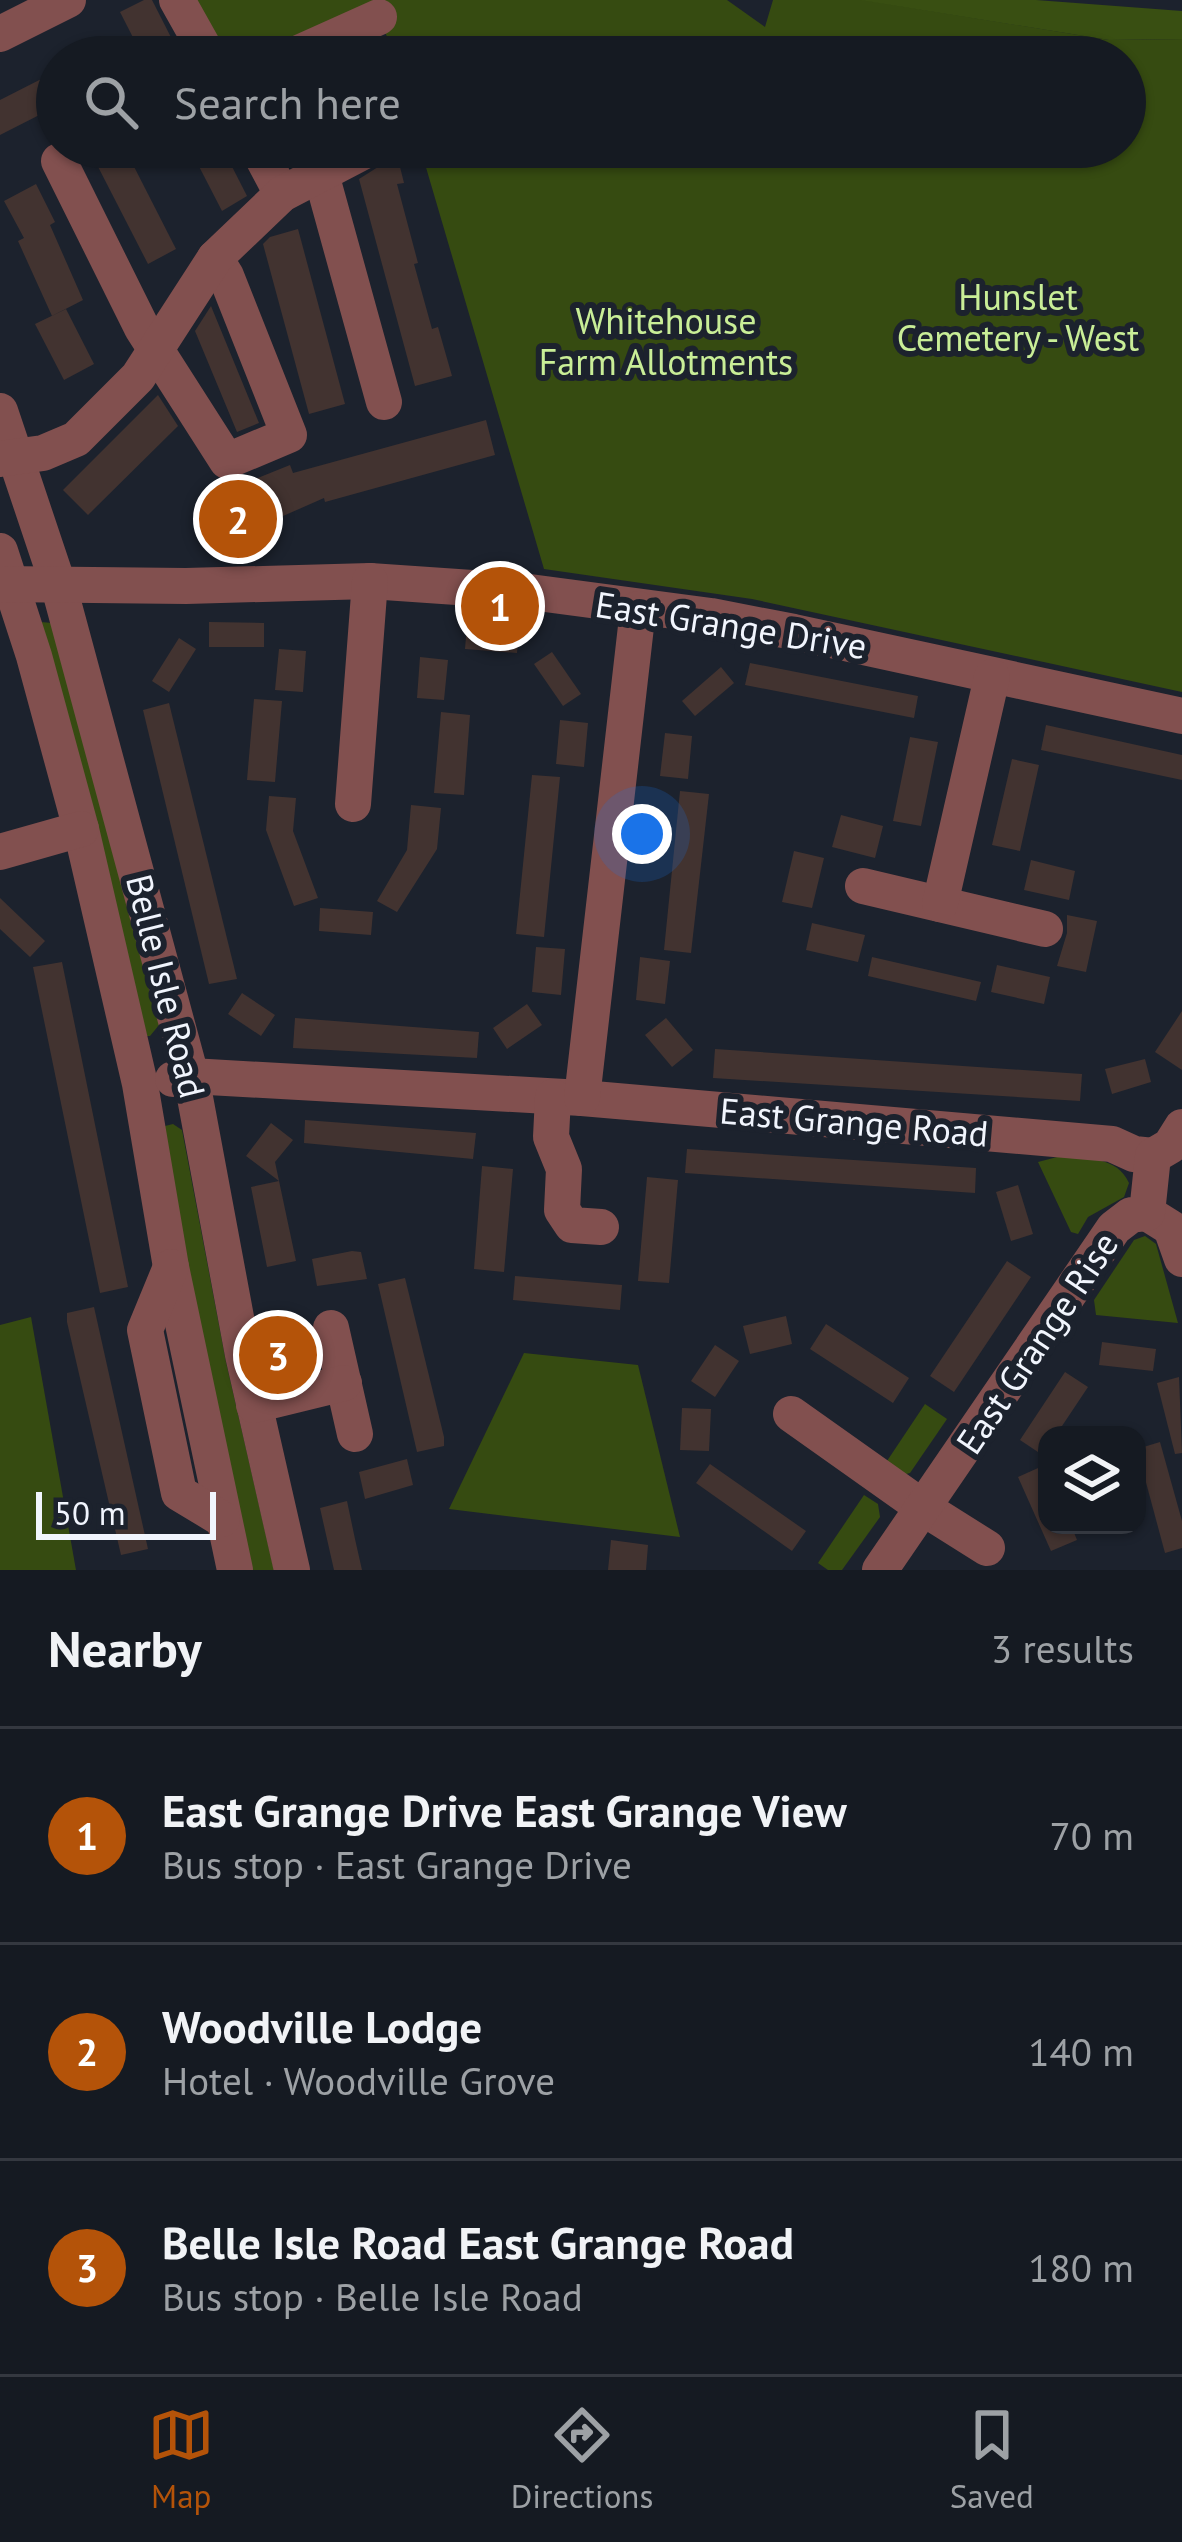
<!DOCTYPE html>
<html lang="en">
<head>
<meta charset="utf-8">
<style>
	body { margin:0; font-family:"PT Sans",sans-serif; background:#22272f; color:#f1f3f6 }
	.controls { position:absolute; right:36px; bottom:36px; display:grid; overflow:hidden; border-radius:24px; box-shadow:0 3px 9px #0004 }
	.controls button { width:108px; height:108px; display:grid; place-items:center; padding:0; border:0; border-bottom:3px solid #343840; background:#151a22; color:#f1f3f6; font:60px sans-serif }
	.scale { position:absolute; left:36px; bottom:30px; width:180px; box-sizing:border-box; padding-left:12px; border:6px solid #f1f5fd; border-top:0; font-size:33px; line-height:42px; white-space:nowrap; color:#f1f5fd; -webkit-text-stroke:9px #1c222d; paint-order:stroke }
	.you { position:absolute; left:642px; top:834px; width:42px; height:42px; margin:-30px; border:9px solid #fff; border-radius:50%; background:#1a73e8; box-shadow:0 0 0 18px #1a73e833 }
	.badge { display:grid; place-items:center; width:78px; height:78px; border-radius:50%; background:#b45309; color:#fff; font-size:39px; font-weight:700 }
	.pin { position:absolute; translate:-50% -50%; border:6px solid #fff; box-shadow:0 3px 12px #0006 }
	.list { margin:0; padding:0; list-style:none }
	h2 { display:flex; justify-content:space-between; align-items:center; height:156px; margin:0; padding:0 48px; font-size:51px }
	h2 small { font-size:39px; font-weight:400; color:#9da1a5 }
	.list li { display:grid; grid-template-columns:78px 1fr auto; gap:36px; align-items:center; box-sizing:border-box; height:216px; padding:0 48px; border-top:3px solid #343840 }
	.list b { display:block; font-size:45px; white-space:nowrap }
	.list p { margin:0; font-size:39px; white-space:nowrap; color:#9da1a5 }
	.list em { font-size:39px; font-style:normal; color:#9da1a5 }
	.icon { flex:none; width:66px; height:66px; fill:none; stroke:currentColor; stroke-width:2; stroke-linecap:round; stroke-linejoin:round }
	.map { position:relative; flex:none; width:1182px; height:1570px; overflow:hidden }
	.search { position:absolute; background:#151a22; box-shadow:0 3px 9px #0004; left:36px; right:36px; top:36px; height:132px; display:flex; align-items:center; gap:30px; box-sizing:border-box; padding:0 42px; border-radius:66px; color:#9da1a5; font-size:45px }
	.sheet { height:804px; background:#151a22 }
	nav { display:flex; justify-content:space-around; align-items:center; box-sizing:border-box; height:168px; border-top:3px solid #343840; background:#151a22; font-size:33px; color:#9da1a5 }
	nav a { display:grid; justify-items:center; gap:6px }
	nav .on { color:#b45309 }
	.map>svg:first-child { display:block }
	.green { fill:#364b11 }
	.forest { fill:#394f12 }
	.building { fill:#423330 }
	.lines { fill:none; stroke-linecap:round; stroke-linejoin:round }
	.minor { stroke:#82504f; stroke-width:36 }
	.labels { text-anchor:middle; stroke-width:12; stroke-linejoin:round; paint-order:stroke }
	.park-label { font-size:36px; fill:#c9ee97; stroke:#1c222d }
	.street-label { font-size:36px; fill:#f1f5fd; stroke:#1c222d }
</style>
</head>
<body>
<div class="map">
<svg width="1182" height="1570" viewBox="0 0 1182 1570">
	<rect width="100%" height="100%" fill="#1c222d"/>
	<g class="green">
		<polygon points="177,0 727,0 765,27 773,0 864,0 1109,40 1182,39 1182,692 752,599 544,569 420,147 1125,147 1125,57 397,57 378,18 290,57 209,57"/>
		<polygon points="41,622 52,623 159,1025 150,1036 147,1036"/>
		<polygon points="173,1124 182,1130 226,1362 274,1570 248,1570 161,1127"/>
		<path d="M1061 1156C1087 1159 1117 1156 1129 1183L1124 1197 1088 1217 1078 1234 1071 1232 1038 1162Z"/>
		<polygon points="1145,1236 1156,1244 1178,1323 1096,1315 1094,1300 1134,1240"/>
		<polygon points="31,1317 76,1570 0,1570 0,1325"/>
		<polygon points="524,1353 638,1365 680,1537 449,1509"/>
		<polygon points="925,1404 947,1419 910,1473 899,1476 883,1467"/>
		<polygon points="864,1495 878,1504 880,1517 842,1570 828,1570 818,1563"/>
	</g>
	<polygon class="forest" points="860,0 1036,0 1182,11 1182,39 1109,40"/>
	<g class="building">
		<polygon points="144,0 152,0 181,57 143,57 120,12"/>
		<polygon points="57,71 57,106 0,135 0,100"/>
		<polygon points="109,147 124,147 176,249 148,264 92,155"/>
		<polygon points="189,147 222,147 247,196 222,211"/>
		<polygon points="397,155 404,183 397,184 418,263 414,264 432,329 438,327 452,376 415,386 359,179"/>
		<polygon points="36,184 55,222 50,225 83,300 52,316 18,241 24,238 4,201"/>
		<polygon points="298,229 345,404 309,414 263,244 270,237"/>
		<polygon points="211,306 259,423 237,432 195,331"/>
		<polygon points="66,309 94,364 64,380 35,324"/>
		<polygon points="158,395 178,426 88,515 63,490"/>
		<polygon points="486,420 495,455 325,502 324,498 231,539 219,510 231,504 225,491 290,465 293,473"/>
		<polygon points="209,622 264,623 264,647 209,647"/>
		<polygon points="467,625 519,630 517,653 465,649"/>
		<polygon points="179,638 196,649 169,692 152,681"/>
		<polygon points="279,649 306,651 303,692 275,690"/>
		<polygon points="552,652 581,694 563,706 534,664"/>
		<polygon points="420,657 448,660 444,700 417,698"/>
		<polygon points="750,663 918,696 914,718 745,685"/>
		<polygon points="721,667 734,683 695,716 682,701"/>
		<polygon points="254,699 282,701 275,782 247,780"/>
		<polygon points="169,703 237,979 209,984 143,710"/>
		<polygon points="441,712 470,715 464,795 434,793"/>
		<polygon points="560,720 588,723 584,767 556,764"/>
		<polygon points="1046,725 1182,755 1182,780 1041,750"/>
		<polygon points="665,733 692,736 688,779 660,776"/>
		<polygon points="910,737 938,742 921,826 893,821"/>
		<polygon points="1012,759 1039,765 1020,851 992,845"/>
		<polygon points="532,775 560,777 544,937 516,934"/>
		<polygon points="680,791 709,794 691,953 664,950"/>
		<polygon points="269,796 296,798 293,831 318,898 294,906 266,830"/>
		<polygon points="411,805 441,808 437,849 397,912 377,901 407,850"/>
		<polygon points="841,815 883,826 875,858 832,847"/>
		<polygon points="794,851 824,858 812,908 782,902"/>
		<polygon points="1031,860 1075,871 1069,900 1024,890"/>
		<polygon points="0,898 45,941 30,957 0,929"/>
		<polygon points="320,908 373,912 371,935 319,931"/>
		<polygon points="1067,915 1097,921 1086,972 1057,966 1067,933"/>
		<polygon points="812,923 865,935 858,962 806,950"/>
		<polygon points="536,947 565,949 561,995 532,992"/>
		<polygon points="640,957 670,961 665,1004 636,1000"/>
		<polygon points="872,957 981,982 976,1001 868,976"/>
		<polygon points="62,962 128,1287 100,1293 33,967"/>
		<polygon points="997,965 1050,977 1044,1004 991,992"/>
		<polygon points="242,993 275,1015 261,1036 228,1014"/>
		<polygon points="527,1004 542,1025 507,1049 493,1028"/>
		<polygon points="1182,1011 1182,1070 1155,1052"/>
		<polygon points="295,1018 479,1032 477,1058 293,1048"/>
		<polygon points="666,1018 693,1050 672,1067 645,1035"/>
		<polygon points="715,1049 1082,1074 1080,1101 713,1078"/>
		<polygon points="1145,1059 1151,1082 1112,1094 1105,1069"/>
		<polygon points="305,1120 476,1133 473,1159 304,1143"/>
		<polygon points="271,1123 293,1140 275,1162 296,1261 267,1267 251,1187 279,1181 246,1156"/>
		<polygon points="687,1149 976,1168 975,1193 685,1173"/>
		<polygon points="482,1166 513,1169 504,1272 474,1269"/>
		<polygon points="647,1177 678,1180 669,1283 638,1281"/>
		<polygon points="1018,1185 1033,1234 1011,1241 996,1192"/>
		<polygon points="352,1251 361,1252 367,1279 317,1286 312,1259"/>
		<polygon points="1007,1261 1031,1277 954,1392 930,1376"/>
		<polygon points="515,1276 622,1285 620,1310 513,1300"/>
		<polygon points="405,1278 444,1437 444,1446 417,1452 378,1284"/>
		<polygon points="94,1307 148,1549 121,1555 67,1322 67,1313"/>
		<polygon points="786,1316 792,1344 750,1354 743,1326"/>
		<polygon points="826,1324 909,1378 893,1403 810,1349"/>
		<polygon points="1102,1342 1156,1349 1153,1371 1099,1365"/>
		<polygon points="715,1345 739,1361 715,1397 691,1381"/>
		<polygon points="1065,1372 1088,1387 1056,1435 1047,1435 1047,1458 1020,1440"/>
		<polygon points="1179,1377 1182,1453 1175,1454 1157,1383"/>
		<polygon points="682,1408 711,1409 709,1451 680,1450"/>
		<polygon points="1160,1442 1182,1521 1182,1548 1165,1553 1137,1449"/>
		<polygon points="407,1459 413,1485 365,1499 359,1472"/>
		<polygon points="710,1464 806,1531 792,1551 696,1483"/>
		<polygon points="1047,1464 1047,1525 1071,1525 1077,1540 1051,1551 1018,1477"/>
		<polygon points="347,1501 355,1539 362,1570 334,1570 320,1508"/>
		<polygon points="611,1540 648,1545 646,1570 608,1570"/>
	</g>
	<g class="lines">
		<g class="minor">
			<polyline points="177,0 209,57"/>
			<polyline points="0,34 68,0"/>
			<polyline points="290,57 379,17"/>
			<polyline points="257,147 282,194"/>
			<polyline points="59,161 142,328 227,461 289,435 226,276 215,258"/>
			<polyline points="321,174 384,402"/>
			<polyline points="0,411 59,587 191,1076 243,1355 292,1570"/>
			<polyline points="0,459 43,453 76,439 138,377 215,258 282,194 372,147"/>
			<polyline points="0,551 34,656 81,829 140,1084 171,1267 235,1570"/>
			<polyline points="0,584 186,586 370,581 530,592 711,616 794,632 1182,716"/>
			<polyline points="353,804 370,581"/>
			<polyline points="0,852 81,829"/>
			<polyline points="863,886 1045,929"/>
			<polyline points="940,904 992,677"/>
			<polyline points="173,1079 191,1076 582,1098 1112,1144 1134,1154 1153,1156"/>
			<polyline points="553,1097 551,1137 564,1169 562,1210 572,1225 601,1227"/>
			<polyline points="582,1098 638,609"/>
			<polyline points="1147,1213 1171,1228 1182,1259"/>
			<polyline points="171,1267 145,1330 179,1493 222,1519"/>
			<polyline points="331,1328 355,1434"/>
			<polyline points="254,1405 344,1383"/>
			<polyline points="791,1414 925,1509 987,1548"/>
			<polyline points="880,1570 1114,1228 1131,1215 1147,1213 1153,1156 1170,1146 1182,1127"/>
		</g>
	</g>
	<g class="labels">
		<g class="park-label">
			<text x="1018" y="310">Hunslet<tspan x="1018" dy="41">Cemetery - West</tspan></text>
			<text x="666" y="334">Whitehouse<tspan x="666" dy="41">Farm Allotments</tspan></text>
		</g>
		<g class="street-label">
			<text transform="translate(731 625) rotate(9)" y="13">East Grange Drive</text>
			<text transform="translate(166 986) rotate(76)" y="13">Belle Isle Road</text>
			<text transform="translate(854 1122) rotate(5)" y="13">East Grange Road</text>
			<text transform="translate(1037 1343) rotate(-56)" y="13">East Grange Rise</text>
		</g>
	</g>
</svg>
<div class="controls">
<button><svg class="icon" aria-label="layers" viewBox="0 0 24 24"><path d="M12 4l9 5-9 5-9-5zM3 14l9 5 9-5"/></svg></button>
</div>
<div class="scale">50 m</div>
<div class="you"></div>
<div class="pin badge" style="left:500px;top:606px">1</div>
<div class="pin badge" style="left:238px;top:519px">2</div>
<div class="pin badge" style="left:278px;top:1355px">3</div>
<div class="search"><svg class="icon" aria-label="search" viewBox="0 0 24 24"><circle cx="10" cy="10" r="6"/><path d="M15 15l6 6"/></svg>Search here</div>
</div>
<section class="sheet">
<h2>Nearby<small>3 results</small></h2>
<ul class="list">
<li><span class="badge">1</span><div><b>East Grange Drive East Grange View</b><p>Bus stop · East Grange Drive</p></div><em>70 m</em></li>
<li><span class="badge">2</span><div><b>Woodville Lodge</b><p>Hotel · Woodville Grove</p></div><em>140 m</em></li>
<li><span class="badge">3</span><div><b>Belle Isle Road East Grange Road</b><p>Bus stop · Belle Isle Road</p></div><em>180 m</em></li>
</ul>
</section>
<nav>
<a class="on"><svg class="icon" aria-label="map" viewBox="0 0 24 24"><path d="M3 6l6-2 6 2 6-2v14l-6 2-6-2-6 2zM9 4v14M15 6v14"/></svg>Map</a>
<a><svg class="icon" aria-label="directions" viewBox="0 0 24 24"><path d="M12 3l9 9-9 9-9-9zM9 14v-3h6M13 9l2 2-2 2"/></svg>Directions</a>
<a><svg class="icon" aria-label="saved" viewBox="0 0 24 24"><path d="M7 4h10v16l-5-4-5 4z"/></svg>Saved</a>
</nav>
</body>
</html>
